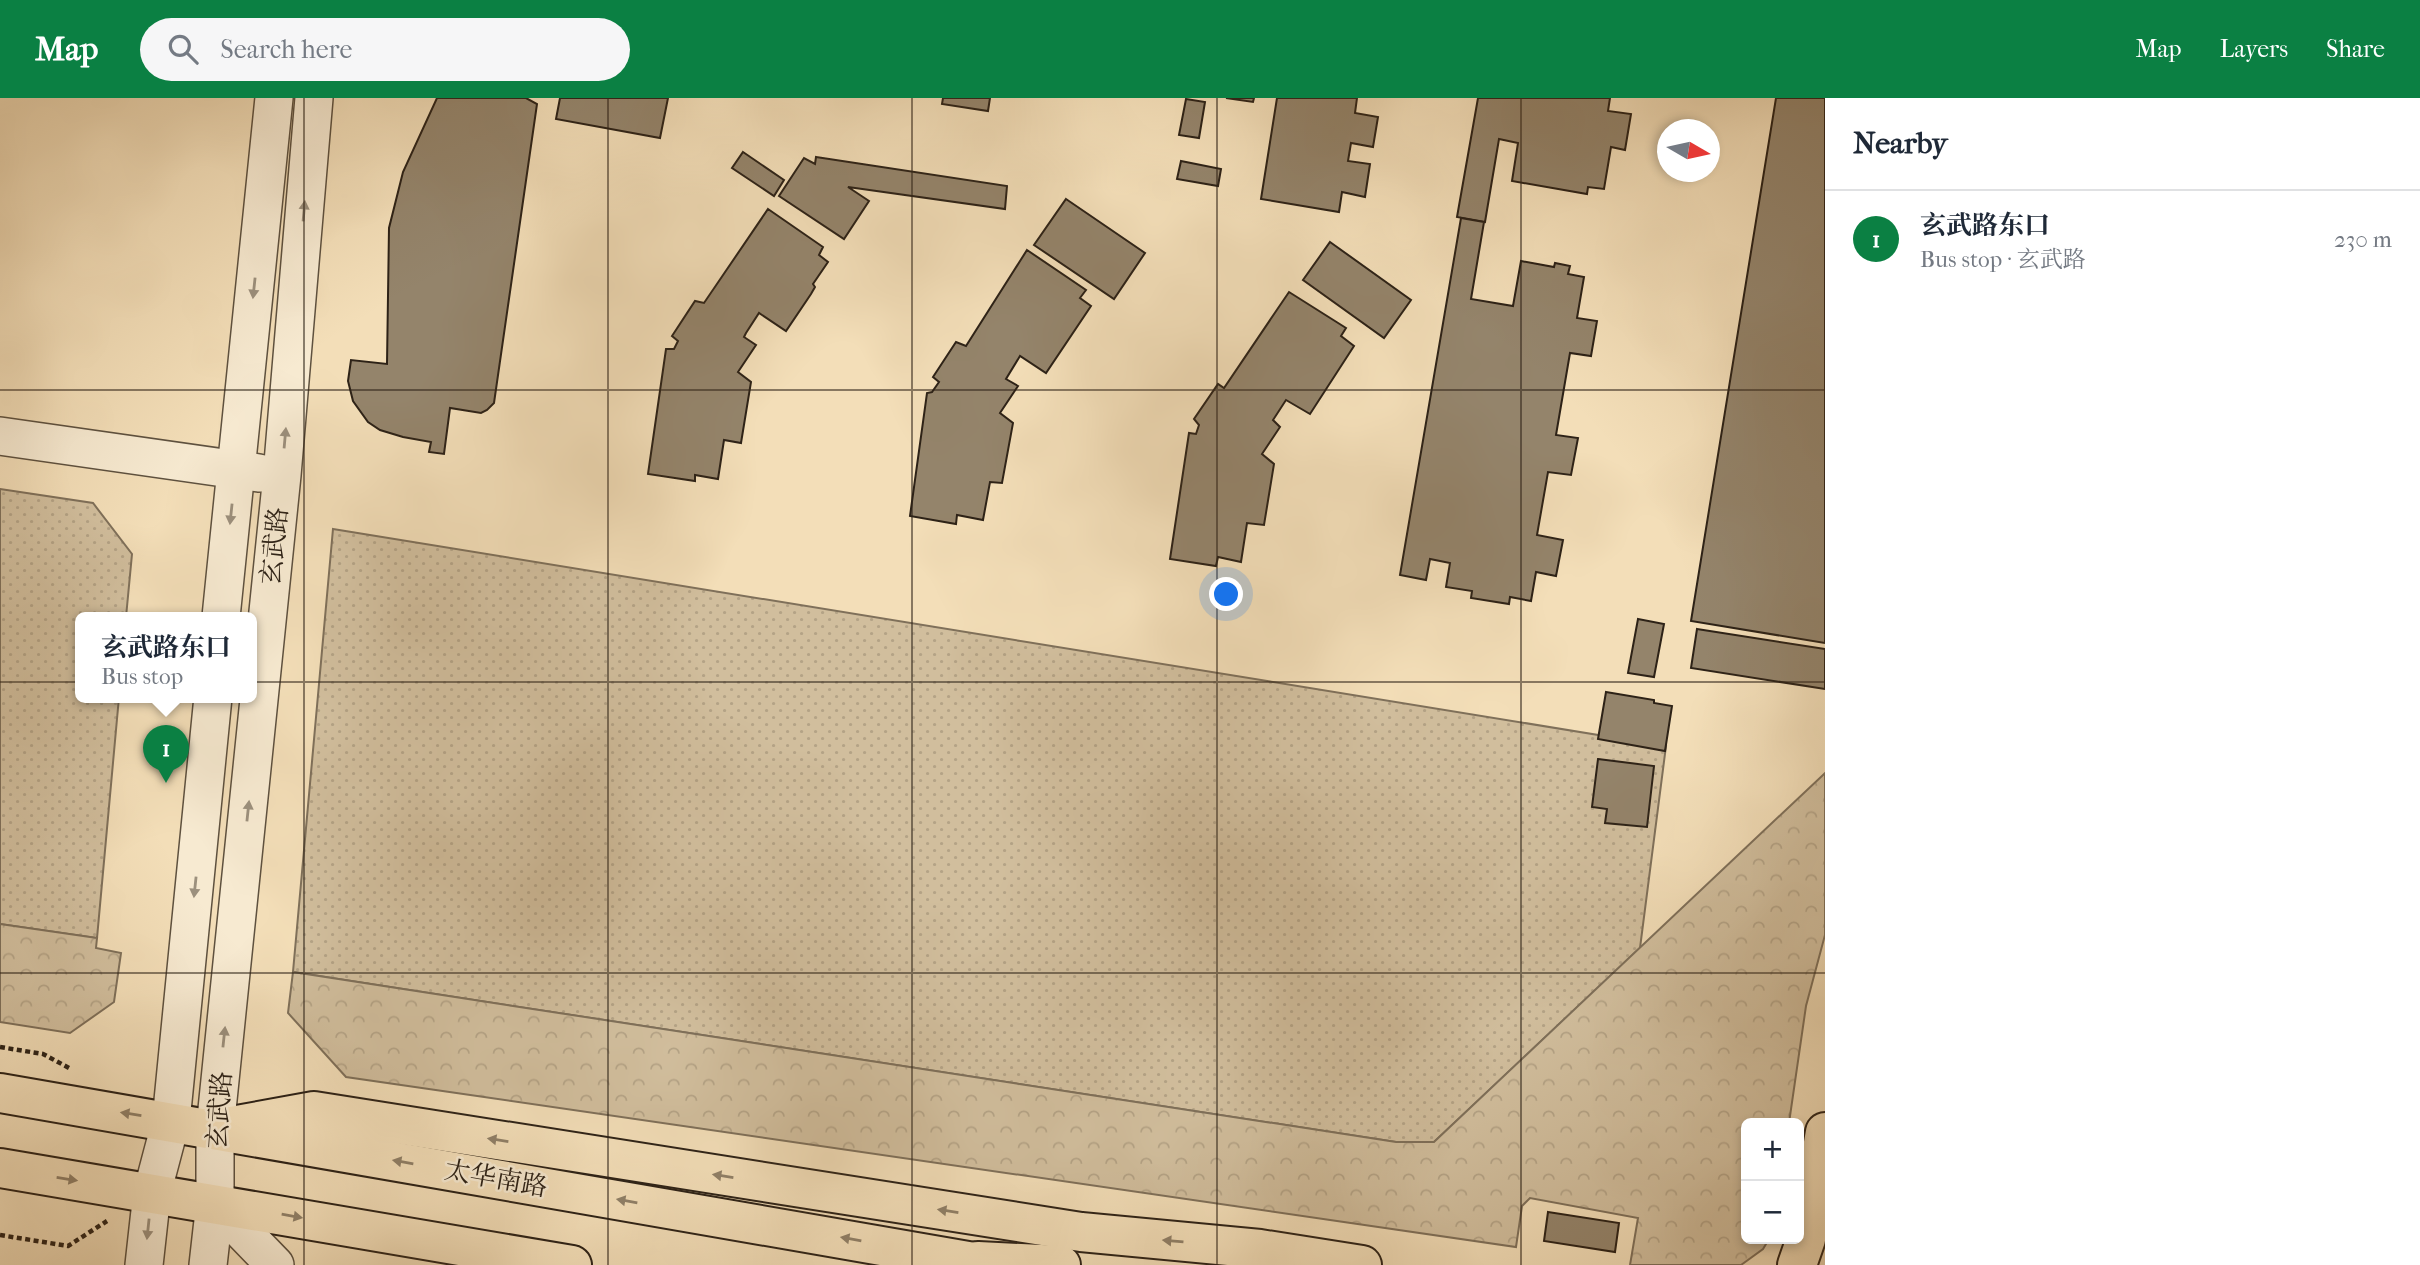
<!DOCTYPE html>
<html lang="en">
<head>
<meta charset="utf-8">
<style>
	body { margin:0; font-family:"IM FELL French Canon","Noto Serif SC",serif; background:#f6f6f7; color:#1f2937 }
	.controls { position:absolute; right:21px; bottom:21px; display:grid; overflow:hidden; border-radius:10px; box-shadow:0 4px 10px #0003 }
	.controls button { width:63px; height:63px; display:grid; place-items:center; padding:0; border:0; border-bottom:2px solid #e0e1e3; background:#fff; color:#1f2937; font:35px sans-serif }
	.compass { position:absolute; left:1657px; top:21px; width:63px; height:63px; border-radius:50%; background:#fff; box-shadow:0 4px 10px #0003; rotate:99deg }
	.you { position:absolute; left:1227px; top:497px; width:24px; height:24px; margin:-18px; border:5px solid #fff; border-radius:50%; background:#1a73e8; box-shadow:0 0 0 10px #1a73e833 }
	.badge { display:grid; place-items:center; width:46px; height:46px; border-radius:50%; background:#0b8043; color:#fff; font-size:23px; font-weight:700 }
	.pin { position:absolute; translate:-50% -58px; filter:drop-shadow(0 2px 4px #0008) }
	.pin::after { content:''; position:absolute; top:37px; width:24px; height:21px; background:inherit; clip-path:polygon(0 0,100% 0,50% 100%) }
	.popup { position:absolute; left:75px; top:514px; width:182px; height:91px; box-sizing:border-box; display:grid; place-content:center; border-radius:10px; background:#fff; filter:drop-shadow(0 2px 5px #0005); font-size:23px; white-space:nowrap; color:#747a83 }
	.popup b { font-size:26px; color:#1f2937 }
	.popup::after { content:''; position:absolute; left:50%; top:100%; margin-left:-14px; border:14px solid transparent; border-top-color:#fff }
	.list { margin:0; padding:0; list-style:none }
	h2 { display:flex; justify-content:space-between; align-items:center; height:91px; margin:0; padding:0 28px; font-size:30px }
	h2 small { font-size:23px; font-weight:400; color:#747a83 }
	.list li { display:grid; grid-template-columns:46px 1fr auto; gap:21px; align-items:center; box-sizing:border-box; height:98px; padding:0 28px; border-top:2px solid #e0e1e3 }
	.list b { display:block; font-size:26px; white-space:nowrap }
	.list p { margin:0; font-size:23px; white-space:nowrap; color:#747a83 }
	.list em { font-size:23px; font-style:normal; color:#747a83 }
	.icon { flex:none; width:38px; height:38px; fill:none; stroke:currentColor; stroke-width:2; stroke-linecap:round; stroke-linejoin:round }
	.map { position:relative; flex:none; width:1825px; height:1167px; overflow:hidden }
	header { display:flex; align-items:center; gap:42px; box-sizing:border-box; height:98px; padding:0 35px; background:#0b8043; color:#fff }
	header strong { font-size:33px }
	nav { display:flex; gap:38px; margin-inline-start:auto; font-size:24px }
	.search { width:490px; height:63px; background:#f6f6f7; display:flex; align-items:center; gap:18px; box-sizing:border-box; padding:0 24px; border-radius:38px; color:#747a83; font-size:26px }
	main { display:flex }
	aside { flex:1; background:#fff }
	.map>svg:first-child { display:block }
	.grass { fill:url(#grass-dots); stroke:#7f705a; stroke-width:2 }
	.park { fill:url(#park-crowns); stroke:#7f705a; stroke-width:2 }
	.building { fill:#94846b; stroke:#2d2217; stroke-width:2 }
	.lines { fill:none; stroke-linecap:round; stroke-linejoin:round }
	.minor-casing { stroke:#5e513f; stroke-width:40 }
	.major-casing { stroke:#2d2217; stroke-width:42 }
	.path { stroke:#2d2217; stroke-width:4.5; stroke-dasharray:5 3.5; stroke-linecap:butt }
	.minor { stroke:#f7ead1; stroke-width:37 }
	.major { stroke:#f3deb8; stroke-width:38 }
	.oneway { fill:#9c907d }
	.oneway2 { fill:#908068 }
	.grid { fill:none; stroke:#2d2217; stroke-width:2; stroke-opacity:0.55 }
	.labels { text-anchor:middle; stroke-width:5; stroke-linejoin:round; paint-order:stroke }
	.street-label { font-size:26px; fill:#2d2217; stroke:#f7ead1 }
</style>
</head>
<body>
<header>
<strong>Map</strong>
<div class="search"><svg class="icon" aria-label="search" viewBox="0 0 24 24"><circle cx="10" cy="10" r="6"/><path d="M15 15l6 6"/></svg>Search here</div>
<nav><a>Map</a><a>Layers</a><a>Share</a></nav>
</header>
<main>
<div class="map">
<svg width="1825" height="1167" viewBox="0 0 1825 1167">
	<defs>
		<pattern id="grass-dots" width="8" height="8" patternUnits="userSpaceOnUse" patternTransform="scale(1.75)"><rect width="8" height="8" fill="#d1be9d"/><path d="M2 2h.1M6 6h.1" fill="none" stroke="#b4a386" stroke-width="1.8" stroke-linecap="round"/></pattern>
		<pattern id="park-crowns" width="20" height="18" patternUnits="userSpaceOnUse" patternTransform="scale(1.75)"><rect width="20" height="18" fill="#d1be9d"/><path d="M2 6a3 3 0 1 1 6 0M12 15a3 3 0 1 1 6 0" fill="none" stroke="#b4a386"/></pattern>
	</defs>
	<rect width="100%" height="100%" fill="#f3deb8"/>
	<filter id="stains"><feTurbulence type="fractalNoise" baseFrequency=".00286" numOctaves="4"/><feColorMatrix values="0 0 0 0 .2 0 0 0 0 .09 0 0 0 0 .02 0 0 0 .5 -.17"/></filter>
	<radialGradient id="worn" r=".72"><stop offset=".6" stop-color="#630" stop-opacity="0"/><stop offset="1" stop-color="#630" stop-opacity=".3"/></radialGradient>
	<g class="grass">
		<polygon points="0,391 93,405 132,456 126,519 80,519 80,599 119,599 97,840 0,826"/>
		<polygon points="333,431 1666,648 1640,850 1434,1044 1396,1044 293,874"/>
	</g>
	<g class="park">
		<polygon points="1825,675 1825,837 1806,908 1789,1025 1746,1025 1746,1141 1769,1141 1763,1151 1741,1167 1630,1167 1638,1120 1530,1100 1522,1108 1516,1149 346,979 288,915 293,874 1396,1044 1434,1044"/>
		<polygon points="0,826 97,840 96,850 121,855 114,904 70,935 0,924"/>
	</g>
	<g class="building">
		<polygon points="437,0 526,0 537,6 494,305 487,312 481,315 450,310 444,356 429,354 431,344 403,339 380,332 368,324 353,303 348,283 351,262 387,266 389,130 403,74"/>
		<polygon points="560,0 668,0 660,40 556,21"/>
		<polygon points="943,0 990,0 988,13 942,6"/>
		<polygon points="1226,0 1254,0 1253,4"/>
		<polygon points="1277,0 1357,0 1355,15 1378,19 1373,49 1351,45 1348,63 1370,66 1365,99 1342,94 1339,114 1261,101"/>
		<polygon points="1478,0 1610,0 1608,13 1631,16 1625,52 1611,49 1604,91 1588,89 1587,96 1512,83 1518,45 1499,41 1485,124 1457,119"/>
		<polygon points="1776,0 1825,0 1825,545 1691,523"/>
		<polygon points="1186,1 1205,4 1199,40 1179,37"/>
		<polygon points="743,54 784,82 774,98 732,70"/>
		<polygon points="816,59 1007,88 1005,111 848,89 869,103 844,141 779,98 804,60 815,66"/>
		<polygon points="1181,63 1221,71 1218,88 1177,81"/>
		<polygon points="1066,101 1145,155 1114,201 1034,147"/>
		<polygon points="768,111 823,149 819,157 828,164 813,186 815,189 811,196 786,233 759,215 746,235 744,239 756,247 738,274 751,284 741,345 724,342 718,381 695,377 695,383 648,376 666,251 674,251 678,243 672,238 695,203 704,205"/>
		<polygon points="1461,120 1484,124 1471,201 1513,208 1521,163 1554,169 1555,165 1570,168 1568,176 1584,179 1577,220 1597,223 1591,258 1570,255 1556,337 1578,340 1571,377 1548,374 1537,437 1563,442 1556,478 1536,474 1531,503 1510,499 1509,506 1471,500 1472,493 1446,489 1450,465 1430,461 1426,482 1400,477"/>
		<polygon points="1330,144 1411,202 1384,240 1303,182"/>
		<polygon points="1027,152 1086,192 1080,200 1091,208 1046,275 1020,258 1006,281 1018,288 1000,315 1013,325 1002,385 990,384 983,422 957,417 956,426 910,418 927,295 932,294 939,284 933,279 956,244 966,248"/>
		<polygon points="1289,194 1346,230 1341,238 1354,248 1310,316 1286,302 1273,322 1280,329 1262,356 1274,366 1264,427 1247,425 1241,464 1218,459 1216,468 1170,461 1189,335 1196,336 1199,327 1194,321 1218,286 1224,290"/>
		<polygon points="1638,521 1664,526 1654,579 1628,575"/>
		<polygon points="1697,531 1825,551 1825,591 1691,570"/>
		<polygon points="1606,594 1654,602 1654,605 1672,608 1665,653 1598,641"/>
		<polygon points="1598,661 1654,668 1647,729 1605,725 1607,711 1592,709"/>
		<polygon points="1548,1114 1619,1125 1615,1154 1544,1143"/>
	</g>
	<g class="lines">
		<defs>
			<g id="minor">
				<polyline points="0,338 259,375"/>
				<polyline points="221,519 274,0"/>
				<polyline points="215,1105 275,1167"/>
				<polyline points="144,1167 152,1095 171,1023 213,599"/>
				<polyline points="208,1167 215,1105 215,1031 282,377 314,0"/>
			</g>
			<g id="major">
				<polyline points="0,995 991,1167"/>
				<polyline points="215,1031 314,1013 1081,1134 1260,1151 1362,1167"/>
				<polyline points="0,1070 572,1167"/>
				<polyline points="978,1163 1061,1167"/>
				<polyline points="1797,1167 1806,1141 1825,1034"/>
			</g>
		</defs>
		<use href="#minor" class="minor-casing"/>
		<use href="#major" class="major-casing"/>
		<g class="path">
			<polyline points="0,949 43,956 71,971"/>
			<polyline points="0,1137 68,1148 107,1123"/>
		</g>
		<use href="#minor" class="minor"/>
		<use href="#major" class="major"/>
	</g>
	<defs><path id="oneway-solid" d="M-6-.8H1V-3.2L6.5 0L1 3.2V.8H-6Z" transform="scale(1.75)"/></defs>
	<g class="oneway">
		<use href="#oneway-solid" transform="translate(304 113) rotate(-85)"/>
		<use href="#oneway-solid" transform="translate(254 190) rotate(96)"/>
		<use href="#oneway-solid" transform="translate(285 340) rotate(-85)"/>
		<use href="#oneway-solid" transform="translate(231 416) rotate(96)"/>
		<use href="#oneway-solid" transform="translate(248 713) rotate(-84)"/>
		<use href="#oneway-solid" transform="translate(195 789) rotate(96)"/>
		<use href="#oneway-solid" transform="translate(224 939) rotate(-84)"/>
		<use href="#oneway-solid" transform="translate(148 1131) rotate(96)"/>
	</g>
	<g class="oneway2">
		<use href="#oneway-solid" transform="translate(131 1016) rotate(-171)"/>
		<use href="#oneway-solid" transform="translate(498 1042) rotate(-171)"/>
		<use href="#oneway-solid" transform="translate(403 1064) rotate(-170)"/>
		<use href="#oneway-solid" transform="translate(723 1078) rotate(-171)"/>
		<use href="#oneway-solid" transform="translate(67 1081) rotate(9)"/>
		<use href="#oneway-solid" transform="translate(627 1103) rotate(-170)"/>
		<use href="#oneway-solid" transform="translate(948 1113) rotate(-171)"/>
		<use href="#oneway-solid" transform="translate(292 1118) rotate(10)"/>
		<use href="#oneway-solid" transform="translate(851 1141) rotate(-170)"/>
		<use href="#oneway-solid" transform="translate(1173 1143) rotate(-175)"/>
	</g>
	<path class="grid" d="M304 0V1167M608 0V1167M912 0V1167M1217 0V1167M1521 0V1167M0 292H1825M0 584H1825M0 875H1825"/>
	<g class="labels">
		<g class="street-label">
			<text transform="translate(274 448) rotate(-84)" y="9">玄武路</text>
			<text transform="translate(219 1012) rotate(-86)" y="9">玄武路</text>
			<text transform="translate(496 1080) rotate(10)" y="9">太华南路</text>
		</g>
	</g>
	<rect width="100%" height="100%" filter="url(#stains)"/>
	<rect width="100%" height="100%" fill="url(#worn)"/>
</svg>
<div class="controls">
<button>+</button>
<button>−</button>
</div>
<svg class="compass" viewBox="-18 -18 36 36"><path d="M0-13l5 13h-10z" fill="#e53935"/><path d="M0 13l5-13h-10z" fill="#747a83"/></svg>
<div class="you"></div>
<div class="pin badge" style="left:166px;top:685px">1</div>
<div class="popup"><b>玄武路东口</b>Bus stop</div>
</div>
<aside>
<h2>Nearby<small></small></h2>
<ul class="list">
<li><span class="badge">1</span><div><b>玄武路东口</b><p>Bus stop · 玄武路</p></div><em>230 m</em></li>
</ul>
</aside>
</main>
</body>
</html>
